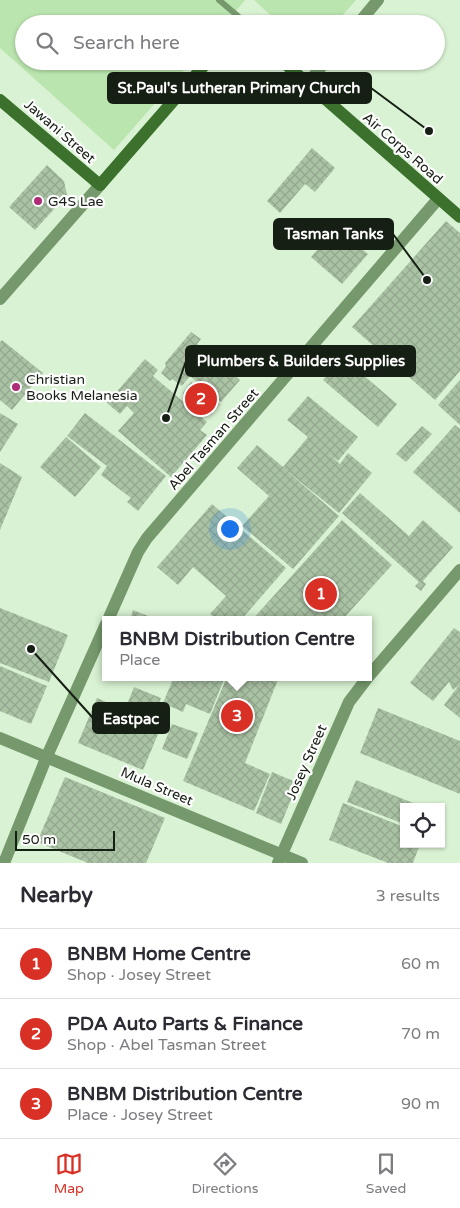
<!DOCTYPE html>
<html lang="en">
<head>
<meta charset="utf-8">
<style>
	body { margin:0; font-family:"Varela Round",sans-serif; background:#f7f7f7; color:#2b2b33 }
	.controls { position:absolute; right:15px; bottom:15px; display:grid; overflow:hidden; border-radius:0px; box-shadow:0 1px 4px #0004 }
	.controls button { width:45px; height:45px; display:grid; place-items:center; padding:0; border:0; border-bottom:1px solid #e1e1e2; background:#fff; color:#2b2b33; font:25px sans-serif }
	.scale { position:absolute; left:15px; bottom:12px; width:100px; box-sizing:border-box; padding-left:5px; border:2px solid #161f14; border-top:0; font-size:14px; line-height:18px; white-space:nowrap; color:#161f14; -webkit-text-stroke:4px #fff; paint-order:stroke }
	.you { position:absolute; left:229px; top:528px; width:18px; height:18px; margin:-12px; border:4px solid #fff; border-radius:50%; background:#1a73e8; box-shadow:0 0 0 8px #1a73e833 }
	.badge { display:grid; place-items:center; width:32px; height:32px; border-radius:50%; background:#d93025; color:#fff; font-size:16px; font-weight:700 }
	.pin { position:absolute; translate:-50% -50%; border:2px solid #fff; box-shadow:0 1px 5px #0006 }
	.popup { position:absolute; left:102px; top:616px; width:270px; height:65px; box-sizing:border-box; display:grid; place-content:center; border-radius:0px; background:#fff; filter:drop-shadow(0 1px 4px #0005); font-size:16px; white-space:nowrap; color:#7c7c81 }
	.popup b { font-size:19px; color:#2b2b33 }
	.popup::after { content:''; position:absolute; left:50%; top:100%; margin-left:-10px; border:10px solid transparent; border-top-color:#fff }
	.list { margin:0; padding:0; list-style:none }
	h2 { display:flex; justify-content:space-between; align-items:center; height:65px; margin:0; padding:0 20px; font-size:21px }
	h2 small { font-size:16px; font-weight:400; color:#7c7c81 }
	.list li { display:grid; grid-template-columns:32px 1fr auto; gap:15px; align-items:center; box-sizing:border-box; height:70px; padding:0 20px; border-top:1px solid #e1e1e2 }
	.list b { display:block; font-size:19px; white-space:nowrap }
	.list p { margin:0; font-size:16px; white-space:nowrap; color:#7c7c81 }
	.list em { font-size:16px; font-style:normal; color:#7c7c81 }
	.icon { flex:none; width:28px; height:28px; fill:none; stroke:currentColor; stroke-width:2; stroke-linecap:round; stroke-linejoin:round }
	.map { position:relative; flex:none; width:460px; height:863px; overflow:hidden }
	.search { position:absolute; background:#fff; box-shadow:0 1px 4px #0004; left:15px; right:15px; top:15px; height:55px; display:flex; align-items:center; gap:12px; box-sizing:border-box; padding:0 18px; border-radius:28px; color:#7c7c81; font-size:19px }
	.sheet { height:275px; background:#fff }
	nav { display:flex; justify-content:space-around; align-items:center; box-sizing:border-box; height:70px; border-top:1px solid #e1e1e2; background:#fff; font-size:14px; color:#7c7c81 }
	nav a { display:grid; justify-items:center; gap:2px }
	nav .on { color:#d93025 }
	.map>svg:first-child { display:block }
	.park { fill:#bae5af }
	.building { fill:url(#building-cross-hatch) }
	.lines { fill:none; stroke-linecap:round; stroke-linejoin:round }
	.lane { stroke:#75996c; stroke-width:6 }
	.street { stroke:#75996c; stroke-width:12 }
	.secondary { stroke:#3b712d; stroke-width:12 }
	.poi-dot { fill:#ad2b77; stroke:#fff; stroke-width:2 }
	.labels { text-anchor:middle; stroke-width:4.5; stroke-linejoin:round; paint-order:stroke }
	.street-label { font-size:14px; fill:#161f14; stroke:#fff }
	.poi-label { font-size:14px; fill:#161f14; stroke:#fff; text-anchor:start }
	.leader { fill:none; stroke:#161f14; stroke-width:2 }
	.callout-dot { fill:#161f14; stroke:#fff; stroke-width:2 }
	.callout { fill:#161f14; stroke:#161f14; stroke-width:2 }
	.callout-label { font-size:15px; text-anchor:middle; font-weight:bold; fill:#fff }
</style>
</head>
<body>
<div class="map">
<svg width="460" height="863" viewBox="0 0 460 863">
	<defs>
		<pattern id="building-cross-hatch" width="8" height="8" patternUnits="userSpaceOnUse" patternTransform="scale(1.25)"><rect width="8" height="8" fill="#abc3a5"/><path d="M0 0l8 8M0 8l8-8" fill="none" stroke="#92a78d"/></pattern>
	</defs>
	<rect width="100%" height="100%" fill="#d9f2d3"/>
	<g class="park">
		<polygon points="0,0 245,0 225,24 24,24 24,61 192,61 114,150 0,48"/>
		<polygon points="254,0 356,0 335,24 280,24"/>
	</g>
	<g class="building">
		<polygon points="312,148 335,168 315,192 305,184 280,213 267,201"/>
		<polygon points="47,165 64,181 67,195 35,230 9,207"/>
		<polygon points="446,221 460,233 460,371 435,400 352,327"/>
		<polygon points="332,233 348,248 353,242 368,254 342,284 311,257"/>
		<polygon points="191,332 201,339 197,344 240,380 221,402 190,376 182,386 172,379 170,381 161,373 166,366 165,363"/>
		<polygon points="2,340 43,373 12,410 0,400 0,342"/>
		<polygon points="342,357 397,404 378,427 323,380"/>
		<polygon points="145,359 158,370 153,376 207,422 200,430 207,435 171,477 118,431 134,413 127,406 120,414 107,403"/>
		<polygon points="460,380 460,425 438,405"/>
		<polygon points="191,382 220,404 211,415 183,393"/>
		<polygon points="308,396 358,437 338,461 329,454 340,464 348,453 372,473 339,513 287,471 339,516 293,569 242,526 269,496 237,468 257,445 283,467 308,437 287,420"/>
		<polygon points="0,413 18,424 0,452"/>
		<polygon points="85,413 166,476 138,511 127,502 131,498 101,475 107,466 67,436"/>
		<polygon points="455,425 460,429 460,513 413,472"/>
		<polygon points="422,426 432,434 406,462 396,454"/>
		<polygon points="66,437 101,467 75,497 40,467"/>
		<polygon points="0,463 22,477 0,530"/>
		<polygon points="360,493 409,536 423,520 453,547 423,581 426,584 421,591 415,586 419,582 342,513"/>
		<polygon points="212,504 286,568 241,620 217,620 210,614 226,596 193,567 178,585 157,567"/>
		<polygon points="342,520 392,565 342,620 252,620"/>
		<polygon points="0,608 68,635 49,682 0,663"/>
		<polygon points="133,610 158,620 130,620"/>
		<polygon points="454,628 460,632 460,718 444,705 459,685 453,690 449,682 433,701 410,683"/>
		<polygon points="0,666 47,686 31,724 0,711"/>
		<polygon points="174,677 225,677 210,714 186,704 183,712 163,703"/>
		<polygon points="227,677 279,677 245,763 270,774 254,811 183,781"/>
		<polygon points="134,687 161,698 151,722 161,727 143,770 78,743 97,698 125,710"/>
		<polygon points="378,708 460,741 460,794 360,753"/>
		<polygon points="172,724 198,733 187,759 162,749"/>
		<polygon points="272,772 298,783 281,824 256,813"/>
		<polygon points="65,777 165,818 146,863 88,863 37,842"/>
		<polygon points="356,780 423,807 404,807 404,824 347,802"/>
		<polygon points="343,803 404,827 404,844 420,844 413,863 388,863 329,840"/>
	</g>
	<g class="lines">
		<polyline class="lane" points="219,0 239,17 242,24"/>
		<g class="street">
			<polyline points="358,24 378,0"/>
			<polyline points="307,84 326,61"/>
			<polyline points="0,299 100,185"/>
			<polyline points="108,620 138,552 147,538 438,199"/>
			<polyline points="368,677 460,570"/>
			<polyline points="0,738 302,863"/>
			<polyline points="4,863 47,756 106,624"/>
			<polyline points="278,863 349,702 368,677"/>
		</g>
		<g class="secondary">
			<polyline points="282,61 460,217"/>
			<polyline points="0,100 100,185 208,61"/>
		</g>
	</g>
	<g class="poi-dot">
		<circle cx="38" cy="201" r="5"/>
		<circle cx="16" cy="387" r="5"/>
	</g>
	<g class="labels">
		<g class="street-label">
			<text transform="translate(60 131) rotate(41)" y="5">Jawani Street</text>
			<text transform="translate(403 148) rotate(41)" y="5">Air Corps Road</text>
			<text transform="translate(213 439) rotate(-49)" y="5">Abel Tasman Street</text>
			<text transform="translate(306 762) rotate(-66)" y="5">Josey Street</text>
			<text transform="translate(157 786) rotate(23)" y="5">Mula Street</text>
		</g>
		<g class="poi-label">
			<text x="48" y="206">G4S Lae</text>
			<text x="26" y="384">Christian<tspan x="26" dy="16">Books Melanesia</tspan></text>
		</g>
	</g>
	<path class="leader" d="M429 131L371 88M427 280L393 234M166 418L186 361M31 649L93 718"/>
	<g class="callout-dot">
		<circle cx="429" cy="131" r="5"/>
		<circle cx="427" cy="280" r="5"/>
		<circle cx="166" cy="418" r="5"/>
		<circle cx="31" cy="649" r="5"/>
	</g>
	<g class="callout">
		<rect x="108" y="73" width="263" height="30" rx="5"/>
		<rect x="274" y="219" width="119" height="30" rx="5"/>
		<rect x="186" y="346" width="229" height="30" rx="5"/>
		<rect x="93" y="703" width="76" height="30" rx="5"/>
	</g>
	<g class="callout-label">
		<text x="239" y="93">St.Paul's Lutheran Primary Church</text>
		<text x="334" y="239">Tasman Tanks</text>
		<text x="301" y="366">Plumbers &amp; Builders Supplies</text>
		<text x="131" y="724">Eastpac</text>
	</g>
</svg>
<div class="controls">
<button><svg class="icon" aria-label="locate" viewBox="0 0 24 24"><circle cx="12" cy="12" r="6"/><path d="M12 2v4M12 18v4M2 12h4M18 12h4"/></svg></button>
</div>
<div class="scale">50 m</div>
<div class="you"></div>
<div class="pin badge" style="left:321px;top:594px">1</div>
<div class="pin badge" style="left:201px;top:399px">2</div>
<div class="pin badge" style="left:237px;top:716px">3</div>
<div class="popup"><b>BNBM Distribution Centre</b>Place</div>
<div class="search"><svg class="icon" aria-label="search" viewBox="0 0 24 24"><circle cx="10" cy="10" r="6"/><path d="M15 15l6 6"/></svg>Search here</div>
</div>
<section class="sheet">
<h2>Nearby<small>3 results</small></h2>
<ul class="list">
<li><span class="badge">1</span><div><b>BNBM Home Centre</b><p>Shop · Josey Street</p></div><em>60 m</em></li>
<li><span class="badge">2</span><div><b>PDA Auto Parts &amp; Finance</b><p>Shop · Abel Tasman Street</p></div><em>70 m</em></li>
<li><span class="badge">3</span><div><b>BNBM Distribution Centre</b><p>Place · Josey Street</p></div><em>90 m</em></li>
</ul>
</section>
<nav>
<a class="on"><svg class="icon" aria-label="map" viewBox="0 0 24 24"><path d="M3 6l6-2 6 2 6-2v14l-6 2-6-2-6 2zM9 4v14M15 6v14"/></svg>Map</a>
<a><svg class="icon" aria-label="directions" viewBox="0 0 24 24"><path d="M12 3l9 9-9 9-9-9zM9 14v-3h6M13 9l2 2-2 2"/></svg>Directions</a>
<a><svg class="icon" aria-label="saved" viewBox="0 0 24 24"><path d="M7 4h10v16l-5-4-5 4z"/></svg>Saved</a>
</nav>
</body>
</html>
